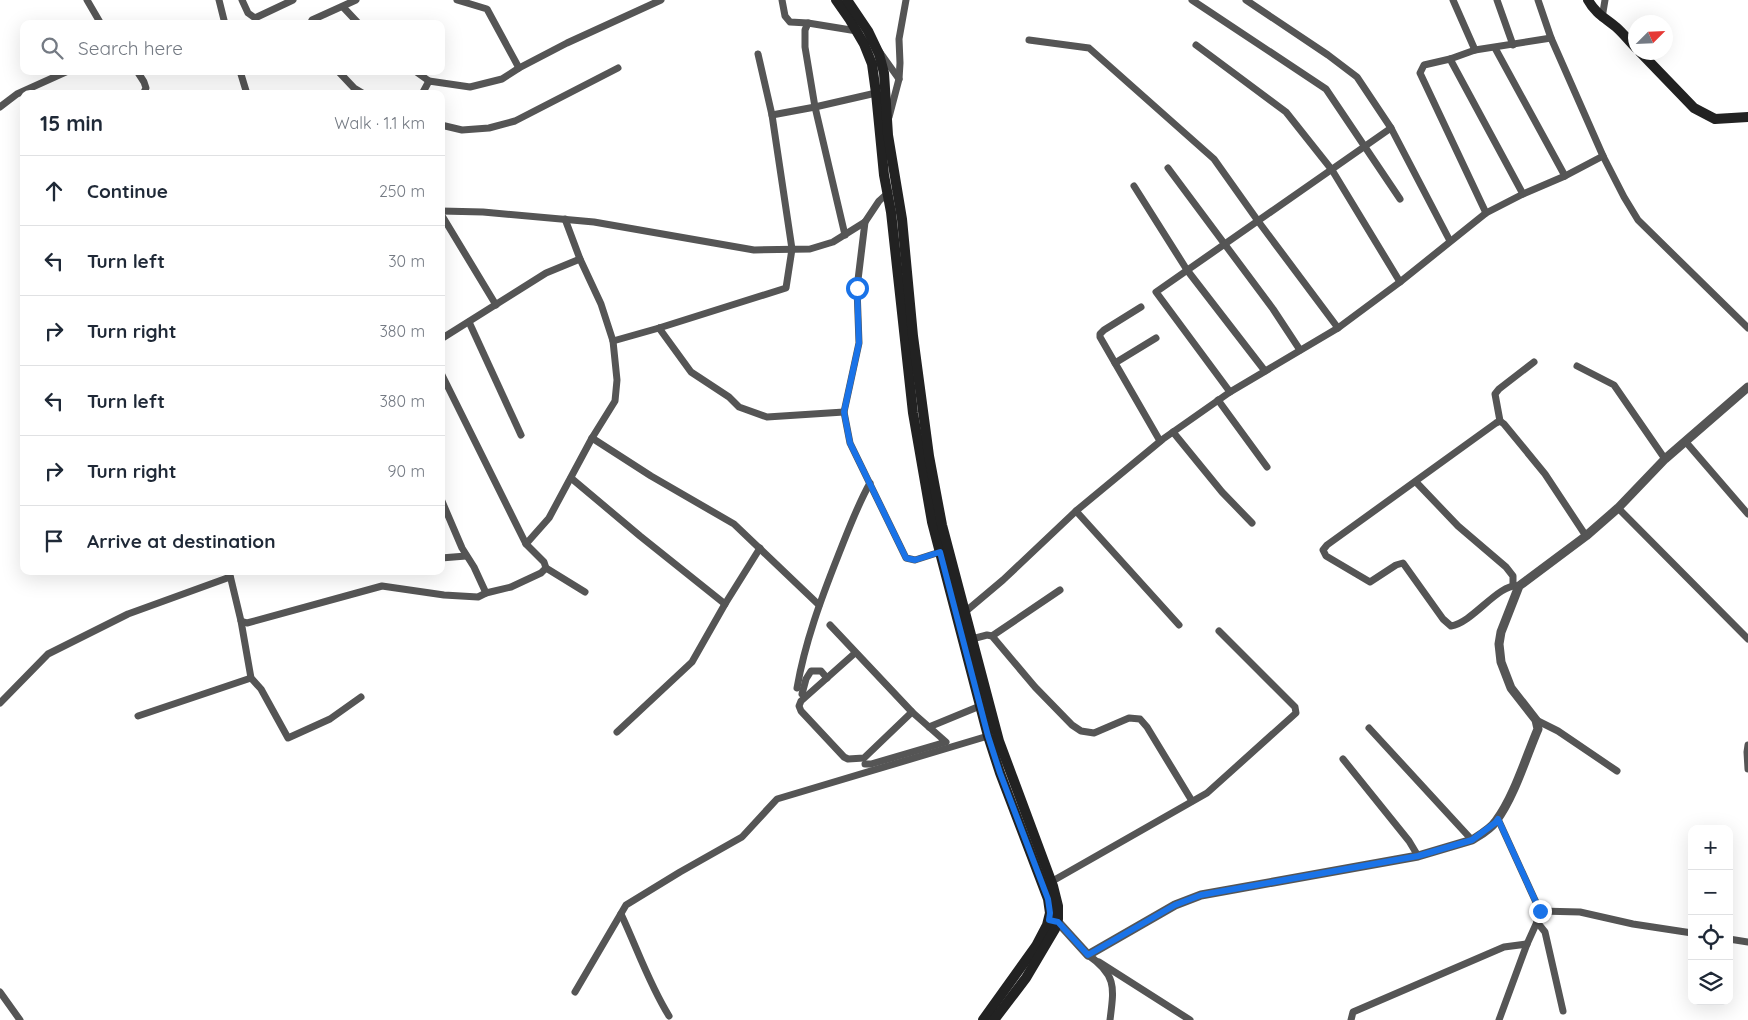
<!DOCTYPE html>
<html lang="en">
<head>
<meta charset="utf-8">
<style>
	body { margin:0; font-family:Quicksand,sans-serif; background:#f6f6f7; color:#1f2937 }
	.controls { position:absolute; right:15px; bottom:15px; display:grid; overflow:hidden; border-radius:10px; box-shadow:0 5px 20px #0002 }
	.controls button { width:45px; height:45px; display:grid; place-items:center; padding:0; border:0; border-bottom:1px solid #e0e1e3; background:#fff; color:#1f2937; font:25px sans-serif }
	.compass { position:absolute; left:1628px; top:15px; width:45px; height:45px; border-radius:50%; background:#fff; box-shadow:0 5px 20px #0002; rotate:66deg }
	.stop { position:absolute; width:15px; height:15px; margin:-11px; border:4px solid #1a73e8; border-radius:50%; background:#fff }
	.stop.end { background:#1a73e8; border-color:#fff; box-shadow:0 1px 5px #0008 }
	.list { margin:0; padding:0; list-style:none }
	h2 { display:flex; justify-content:space-between; align-items:center; height:65px; margin:0; padding:0 20px; font-size:21px }
	h2 small { font-size:16px; font-weight:400; color:#747a83 }
	.list li { display:grid; grid-template-columns:32px 1fr auto; gap:15px; align-items:center; box-sizing:border-box; height:70px; padding:0 20px; border-top:1px solid #e0e1e3 }
	.list b { display:block; font-size:19px; white-space:nowrap }
	.list em { font-size:16px; font-style:normal; color:#747a83 }
	.icon { flex:none; width:28px; height:28px; fill:none; stroke:currentColor; stroke-width:2; stroke-linecap:round; stroke-linejoin:round }
	.map { position:relative; flex:none; width:1748px; height:1020px; overflow:hidden }
	.search { position:absolute; background:#fff; box-shadow:0 5px 20px #0002; left:20px; top:20px; width:425px; height:55px; display:flex; align-items:center; gap:12px; box-sizing:border-box; padding:0 18px; border-radius:10px; color:#747a83; font-size:19px }
	.panel { position:absolute; background:#fff; box-shadow:0 5px 20px #0002; left:20px; top:90px; width:425px; height:485px; border-radius:10px }
	.map>svg:first-child { display:block }
	.lines { fill:none; stroke-linecap:round; stroke-linejoin:round }
	.minor { stroke:#555; stroke-width:7 }
	.tertiary { stroke:#555; stroke-width:9 }
	.secondary { stroke:#222; stroke-width:10 }
	.route { stroke:#1a73e8; stroke-width:6 }
</style>
</head>
<body>
<div class="map">
<svg width="1748" height="1020" viewBox="0 0 1748 1020">
	<rect width="100%" height="100%" fill="#fff"/>
	<g class="lines">
		<g class="minor">
			<polyline points="87,0 101,24"/>
			<polyline points="219,0 225,24"/>
			<polyline points="242,0 248,13 255,18 293,0"/>
			<polyline points="457,0 487,9 519,68"/>
			<polyline points="782,0 785,16 790,22 808,23"/>
			<polyline points="1192,0 1326,89 1400,199"/>
			<polyline points="1246,0 1328,55 1357,77 1391,128 1450,241"/>
			<polyline points="1453,0 1475,50"/>
			<polyline points="1497,0 1513,45"/>
			<polyline points="1538,0 1551,38 1603,156 1624,197 1638,220 1748,328"/>
			<polyline points="343,7 359,24"/>
			<polyline points="1602,18 1605,0"/>
			<polyline points="310,24 312,20 356,0"/>
			<polyline points="1029,40 1089,48 1214,159 1258,221 1338,328"/>
			<polyline points="1196,45 1286,112 1332,170 1400,282"/>
			<polyline points="1495,48 1565,176"/>
			<polyline points="879,51 899,79"/>
			<polyline points="1450,59 1523,194"/>
			<polyline points="137,71 144,82 146,88 143,94"/>
			<polyline points="240,71 247,94"/>
			<polyline points="338,71 354,88 364,94"/>
			<polyline points="415,71 429,81"/>
			<polyline points="422,94 429,81 470,87 502,79 519,68 567,43 661,0"/>
			<polyline points="0,107 17,94 68,71"/>
			<polyline points="772,115 815,107 876,93"/>
			<polyline points="889,117 899,79 900,63 899,39 906,0"/>
			<polyline points="441,125 462,130 489,128 515,121 618,68"/>
			<polyline points="1168,168 1273,309 1300,350"/>
			<polyline points="1134,186 1187,270 1265,371"/>
			<polyline points="441,211 483,212 594,222 754,250 810,249 833,242 865,222 879,201 889,192"/>
			<polyline points="1486,213 1420,73 1424,65 1450,59 1475,50 1551,38"/>
			<polyline points="441,214 496,305"/>
			<polyline points="865,222 857,288 859,343 844,412 850,443 906,558 915,560 940,552"/>
			<polyline points="845,235 815,107 805,47 805,30 808,23 857,31"/>
			<polyline points="1141,307 1104,330 1100,334 1100,337 1160,441"/>
			<polyline points="469,322 521,435"/>
			<polyline points="659,328 691,372 729,397 739,407 767,417 844,412"/>
			<polyline points="441,339 546,273 580,259"/>
			<polyline points="613,341 659,328 786,288 792,249 772,115 758,54"/>
			<polyline points="1115,363 1156,338"/>
			<polyline points="1577,366 1614,385 1665,459"/>
			<polyline points="441,373 526,544 544,562 546,568 585,592"/>
			<polyline points="1230,392 1156,292 1391,128"/>
			<polyline points="1218,400 1267,467"/>
			<polyline points="1500,421 1495,394 1499,389 1534,362"/>
			<polyline points="1173,432 1222,492 1252,523"/>
			<polyline points="592,438 651,476 734,524 819,605"/>
			<polyline points="1685,441 1748,514"/>
			<polyline points="571,478 640,536 725,604"/>
			<polyline points="1416,482 1458,526 1506,567 1513,576 1513,585"/>
			<polyline points="441,499 462,548 474,567 486,593"/>
			<polyline points="1618,508 1748,639"/>
			<polyline points="1076,511 1179,625"/>
			<polyline points="526,544 549,518 592,438 615,401 617,380 613,341 601,304 580,259 565,219"/>
			<polyline points="441,558 466,556"/>
			<polyline points="229,571 241,621 247,623 382,586 444,595 478,597 486,593 511,587 541,573 546,568"/>
			<path d="M1519 586C1498 583 1474 622 1451 626L1443 619 1403 563 1396 565 1370 582 1326 556 1323 550 1327 545 1496 423 1500 421 1504 424 1545 474 1586 536"/>
			<polyline points="965,612 1003,580 1076,511 1163,439 1230,392 1338,328 1400,282 1486,213 1523,194 1565,176 1603,156"/>
			<polyline points="241,621 251,678"/>
			<polyline points="830,625 912,712 946,742 871,764 865,764"/>
			<polyline points="992,636 1060,590"/>
			<polyline points="972,639 987,635 992,636 1035,687 1072,725 1081,731 1094,733 1129,718 1140,719 1147,727 1192,801"/>
			<polyline points="855,653 801,701 799,706 801,711 844,757 848,759 864,758 912,712"/>
			<path d="M797 688C805 642 821 599 838 556 848 531 857 506 870 483"/>
			<polyline points="802,694 806,679 811,671 821,671 827,678"/>
			<polyline points="0,703 48,654 128,614 230,577"/>
			<polyline points="138,716 251,678 261,689 288,738 330,719 361,697"/>
			<polyline points="1536,720 1558,731 1617,771"/>
			<polyline points="929,727 980,706"/>
			<polyline points="1369,728 1472,840"/>
			<polyline points="617,732 692,662 725,604 760,548"/>
			<polyline points="1748,745 1747,752 1748,769"/>
			<polyline points="1343,759 1409,841 1418,856"/>
			<polyline points="1498,819 1540,911"/>
			<polyline points="1049,883 1207,793 1296,713 1295,707 1219,631"/>
			<path d="M621 914C637 948 649 984 669 1016"/>
			<polyline points="1537,922 1545,932 1563,1011"/>
			<polyline points="1729,939 1748,942"/>
			<path d="M1088 955C1117 975 1114 988 1110 1020"/>
			<polyline points="1099,962 1190,1020"/>
			<polyline points="0,992 20,1020"/>
			<polyline points="575,992 626,905 680,872 742,837 777,799 988,736"/>
			<polyline points="1351,1020 1353,1012 1504,947 1527,944"/>
			<polyline points="1499,1020 1527,944 1537,922 1540,911 1580,912 1633,924 1692,933"/>
		</g>
		<path class="tertiary" d="M1051 920 1058 922 1088 955 1175 905 1201 895 1418 856 1472 840C1480 835 1491 829 1496 821 1514 797 1526 757 1538 729L1536 720 1511 688 1501 662 1499 644 1501 632 1519 586 1586 536 1618 508 1665 459 1748 387"/>
		<g class="secondary">
			<polyline points="836,0 850,20 864,44 872,64 876,93 884,175 891,212 913,413 932,522 988,736 1000,773 1048,899 1050,913 1047,925 1036,946 983,1020"/>
			<polyline points="847,0 868,31 879,54 884,73 888,135 902,219 913,336 929,456 942,525 999,741 1053,886 1058,906 1058,919 1055,929 1026,978 994,1020"/>
			<path d="M1588 0C1595 13 1605 18 1616 27 1623 33 1629 41 1636 48"/>
			<polyline points="1640,52 1694,108 1715,119 1748,117"/>
		</g>
	</g>
	<g class="lines">
		<polyline class="route" points="857,288 859,343 844,412 850,443 906,558 915,560 940,552 988,736 1000,773 1048,899 1050,913 1049,920 1058,922 1088,955 1175,905 1201,895 1418,856 1472,840 1495,823 1498,819 1540,911"/>
	</g>
</svg>
<div class="controls">
<button>+</button>
<button>−</button>
<button><svg class="icon" aria-label="locate" viewBox="0 0 24 24"><circle cx="12" cy="12" r="6"/><path d="M12 2v4M12 18v4M2 12h4M18 12h4"/></svg></button>
<button><svg class="icon" aria-label="layers" viewBox="0 0 24 24"><path d="M12 4l9 5-9 5-9-5zM3 14l9 5 9-5"/></svg></button>
</div>
<svg class="compass" viewBox="-18 -18 36 36"><path d="M0-13l5 13h-10z" fill="#e53935"/><path d="M0 13l5-13h-10z" fill="#747a83"/></svg>
<div class="stop" style="left:857px;top:288px"></div>
<div class="stop end" style="left:1540px;top:911px"></div>
<div class="search"><svg class="icon" aria-label="search" viewBox="0 0 24 24"><circle cx="10" cy="10" r="6"/><path d="M15 15l6 6"/></svg>Search here</div>
<section class="panel">
<h2>15 min<small>Walk · 1.1 km</small></h2>
<ul class="list">
<li><svg class="icon" aria-label="ahead" viewBox="0 0 24 24"><path d="M12 20V5M6 11l6-6 6 6"/></svg><div><b>Continue</b></div><em>250 m</em></li>
<li><svg class="icon" aria-label="left" viewBox="0 0 24 24"><path d="M17 20v-9H6M10 6l-5 5 5 5"/></svg><div><b>Turn left</b></div><em>30 m</em></li>
<li><svg class="icon" aria-label="right" viewBox="0 0 24 24"><path d="M7 20v-9h11M14 6l5 5-5 5"/></svg><div><b>Turn right</b></div><em>380 m</em></li>
<li><svg class="icon" aria-label="left" viewBox="0 0 24 24"><path d="M17 20v-9H6M10 6l-5 5 5 5"/></svg><div><b>Turn left</b></div><em>380 m</em></li>
<li><svg class="icon" aria-label="right" viewBox="0 0 24 24"><path d="M7 20v-9h11M14 6l5 5-5 5"/></svg><div><b>Turn right</b></div><em>90 m</em></li>
<li><svg class="icon" aria-label="arrive" viewBox="0 0 24 24"><path d="M6 21V4h12l-3 4 3 4H6"/></svg><div><b>Arrive at destination</b></div></li>
</ul>
</section>
</div>
</body>
</html>
